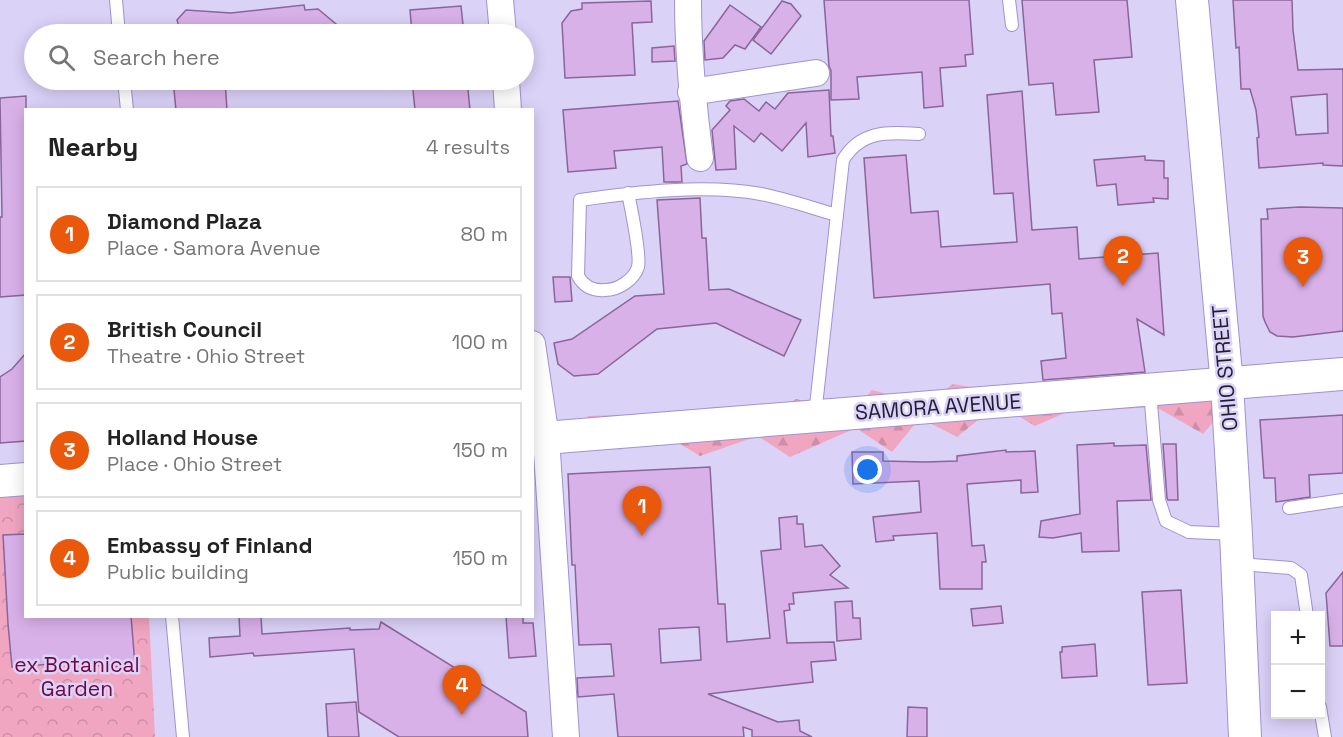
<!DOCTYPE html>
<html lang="en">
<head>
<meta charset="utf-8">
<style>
	body { margin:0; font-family:"Space Grotesk",sans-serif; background:#f2f2f2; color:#222 }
	.controls { position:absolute; right:18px; bottom:18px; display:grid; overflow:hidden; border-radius:0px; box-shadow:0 3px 15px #0003 }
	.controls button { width:54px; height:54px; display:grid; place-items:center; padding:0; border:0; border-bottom:2px solid #e0e0e0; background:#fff; color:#222; font:30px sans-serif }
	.you { position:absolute; left:868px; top:470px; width:21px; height:21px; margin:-15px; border:4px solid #fff; border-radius:50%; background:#1a73e8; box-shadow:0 0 0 9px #1a73e833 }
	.badge { display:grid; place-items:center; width:39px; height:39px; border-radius:50%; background:#ea580c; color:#fff; font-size:20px; font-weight:700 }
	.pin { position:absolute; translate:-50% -50px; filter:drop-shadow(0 2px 3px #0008) }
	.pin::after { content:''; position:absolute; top:32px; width:21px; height:18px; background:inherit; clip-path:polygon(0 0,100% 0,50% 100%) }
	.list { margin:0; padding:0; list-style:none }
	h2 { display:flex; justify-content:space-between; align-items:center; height:78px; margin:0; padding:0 24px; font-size:26px }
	h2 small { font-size:20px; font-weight:400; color:#767676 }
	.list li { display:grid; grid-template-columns:39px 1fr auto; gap:18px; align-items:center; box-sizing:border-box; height:96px; margin:0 12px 12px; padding:0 12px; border:2px solid #e0e0e0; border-radius:0px }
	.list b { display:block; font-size:22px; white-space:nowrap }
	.list p { margin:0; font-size:20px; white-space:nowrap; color:#767676 }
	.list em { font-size:20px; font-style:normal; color:#767676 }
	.icon { flex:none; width:33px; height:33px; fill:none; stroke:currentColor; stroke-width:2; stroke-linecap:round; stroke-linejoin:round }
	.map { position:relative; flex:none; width:1343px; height:737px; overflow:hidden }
	.search { position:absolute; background:#fff; box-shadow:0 3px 15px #0003; left:24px; top:24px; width:510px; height:66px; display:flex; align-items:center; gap:15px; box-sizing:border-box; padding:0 21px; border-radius:33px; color:#767676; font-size:22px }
	.panel { position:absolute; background:#fff; box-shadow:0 3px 15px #0003; left:24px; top:108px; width:510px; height:510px; border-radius:0px }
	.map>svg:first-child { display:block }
	.forest { fill:url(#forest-firs) }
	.park { fill:url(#park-crowns) }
	.building { fill:#d9b1e9; stroke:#8a6599; stroke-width:1.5; fill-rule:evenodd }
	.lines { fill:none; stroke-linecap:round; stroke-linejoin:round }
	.service-casing { stroke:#a192ce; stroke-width:14 }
	.minor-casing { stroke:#a192ce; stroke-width:28 }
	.tertiary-casing { stroke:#a192ce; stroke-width:34 }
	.service { stroke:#fff; stroke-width:12 }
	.minor { stroke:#fff; stroke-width:26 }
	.tertiary { stroke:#fff; stroke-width:32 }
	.labels { text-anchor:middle; stroke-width:5; stroke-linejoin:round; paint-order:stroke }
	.street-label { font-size:21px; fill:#231d34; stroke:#dbd2f8 }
	.park-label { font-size:21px; fill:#740441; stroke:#dbd2f8 }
</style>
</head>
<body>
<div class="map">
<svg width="1343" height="737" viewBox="0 0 1343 737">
	<defs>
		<pattern id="forest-firs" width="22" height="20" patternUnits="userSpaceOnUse" patternTransform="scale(1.5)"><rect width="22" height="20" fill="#f0a6c1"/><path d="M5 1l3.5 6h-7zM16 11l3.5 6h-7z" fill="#ce8ea6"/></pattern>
		<pattern id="park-crowns" width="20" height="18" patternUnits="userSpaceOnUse" patternTransform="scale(1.5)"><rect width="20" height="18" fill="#f0a6c1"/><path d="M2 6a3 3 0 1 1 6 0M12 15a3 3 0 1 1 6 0" fill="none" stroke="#ce8ea6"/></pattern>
	</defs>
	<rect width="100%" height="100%" fill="#dbd2f8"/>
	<polygon class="forest" points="1207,373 1225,408 1203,434 1156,407 1067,412 1035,426 998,404 957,437 920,418 892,452 856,428 790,457 758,436 700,456 654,428 620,450 583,431 588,416 615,415 663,418 713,407 760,420 796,399 853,413 872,390 925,404 953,384 1005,393 1032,383 1068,398"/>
	<polygon class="park" points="25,484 26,616 149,617 155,737 0,737 0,487"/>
	<g class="building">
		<polygon points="824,0 969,0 973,54 965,55 966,66 940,68 943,106 924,108 922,72 857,77 859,99 831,100 831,71 829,66"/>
		<polygon points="1022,0 1127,0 1132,57 1094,60 1099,112 1056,115 1053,83 1029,85"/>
		<path d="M1233 0H1292L1293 30 1298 70 1343 69V166L1323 165V163L1259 168 1257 138 1259 137 1256 110 1250 89H1241L1239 47 1236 48ZM1327 94 1328 133 1296 135 1291 97Z"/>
		<polygon points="651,1 652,22 632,23 635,75 565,78 562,23 571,11 582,9 582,3"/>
		<polygon points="782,1 791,4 801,16 771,54 753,40"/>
		<polygon points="304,5 305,10 318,9 348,34 181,34 177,20 186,10 231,13"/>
		<polygon points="730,5 761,27 745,49 735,45 723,58 705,60 704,41"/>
		<polygon points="461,6 464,34 412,34 410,10"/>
		<polygon points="674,46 675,61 652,62 652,48"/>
		<polygon points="173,80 225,80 227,110 176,110"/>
		<polygon points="412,80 467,80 470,110 415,110"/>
		<polygon points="829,90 831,136 833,136 835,153 808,157 806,123 782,151 761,133 754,142 734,126 736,169 716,170 712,130 730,110 726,106 730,101 744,99 759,111 766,102 775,109 788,93"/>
		<polygon points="1022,91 1032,230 1077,227 1079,259 1158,253 1164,335 1137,319 1145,372 1043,380 1041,361 1066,358 1062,313 1052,314 1050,284 874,298 864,158 906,155 911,213 938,211 941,247 1017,242 1013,193 994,194 987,95"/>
		<polygon points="26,96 26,295 0,297 0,217 2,217 0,98"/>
		<polygon points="678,101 687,164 681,166 682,182 664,182 662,147 614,151 616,168 568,172 563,110"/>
		<polygon points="1145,156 1145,160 1164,161 1164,178 1168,178 1168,199 1153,198 1154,202 1118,205 1116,184 1097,186 1094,160"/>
		<polygon points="700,198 702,238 706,238 709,290 729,289 801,320 784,356 716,323 657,329 598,374 574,376 558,364 554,343 572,339 635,296 664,294 657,200"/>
		<polygon points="1300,207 1343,208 1343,331 1293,337 1277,336 1270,332 1265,322 1263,316 1261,219 1268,219 1267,209"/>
		<polygon points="553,277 570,277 572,301 555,302"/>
		<polygon points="26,353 26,441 0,443 0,377 12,369"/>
		<polygon points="1343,415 1343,473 1309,475 1310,497 1276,502 1275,478 1264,478 1260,420"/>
		<polygon points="1114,443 1114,446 1146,445 1151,500 1117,501 1119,551 1082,552 1081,533 1053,538 1039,537 1041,521 1080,514 1077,445"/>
		<polygon points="1163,444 1176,444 1178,500 1168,500 1167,498"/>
		<polygon points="1006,450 1006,452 1035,451 1038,492 1021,493 1021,480 967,484 972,546 984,545 986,562 982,562 982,589 940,589 937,533 893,536 894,540 876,542 873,517 921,512 919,481 853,484 852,452 883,452 883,461 925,462 957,461 957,456"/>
		<path d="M710 467 718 604H725L727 642 770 638 761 551 781 549 779 518 797 516V524H803L805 547 822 545 840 566 830 575 848 588 793 593 794 604H789L790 610 784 611 787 643 834 642 836 660 811 662 813 682 708 694 778 722 799 720 800 731 812 737H752V730L743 727 744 737H618L614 694 578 697 577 678 614 676 611 644 579 645 575 565H572L568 474ZM699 627 701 660 661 663 659 629Z"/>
		<polygon points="26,534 26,616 131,616 135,665 100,668 99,665 92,666 92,661 12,667 8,624 3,535"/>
		<polygon points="1343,572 1343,646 1330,646 1326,593"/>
		<polygon points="1181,590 1187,683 1148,685 1142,592"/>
		<polygon points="852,601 853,618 860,618 861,639 837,641 835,602"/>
		<polygon points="1001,606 1003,623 973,626 971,609"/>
		<polygon points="239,616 261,616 262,634 350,628 350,630 379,629 381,622 526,712 528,737 399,737 359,712 354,649 254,656 253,653 210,657 209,638 240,636"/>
		<polygon points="506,616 523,616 523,623 533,623 536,656 509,658"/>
		<polygon points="1095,644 1097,676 1062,678 1060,652 1062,652 1062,647"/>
		<polygon points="356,702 359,737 328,737 326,704"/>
		<polygon points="908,707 927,708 927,737 907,737"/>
	</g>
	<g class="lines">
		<defs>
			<g id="service">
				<polyline points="116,0 119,34"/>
				<polyline points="1009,0 1012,25"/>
				<polyline points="124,80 127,110"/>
				<path d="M628 193C631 208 641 255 638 267 634 280 618 290 605 290 593 291 584 287 578 276L580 200C636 192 706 184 761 194 786 199 812 208 837 215"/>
				<polyline points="1150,391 1159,500 1166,521 1189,532 1235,534"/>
				<path d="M815 415 843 160C861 130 888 132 919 134"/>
				<polyline points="1289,508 1343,500"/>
				<polyline points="1239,564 1291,568 1301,575 1307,616"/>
				<polyline points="172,616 183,737"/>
				<polyline points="1320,707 1325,737"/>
			</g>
			<g id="minor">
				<polyline points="500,0 503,34"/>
				<path d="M688 0C688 53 693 105 700 158"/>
				<polyline points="506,80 508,110"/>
				<polyline points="691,92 816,73"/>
				<polyline points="532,344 546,438 566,737"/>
			</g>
			<g id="tertiary">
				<polyline points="1192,0 1227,385 1236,534 1245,737"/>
				<polyline points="532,439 1343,374"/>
				<polyline points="0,481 26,479"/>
			</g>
		</defs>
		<use href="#service" class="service-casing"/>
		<use href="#minor" class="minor-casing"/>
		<use href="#tertiary" class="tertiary-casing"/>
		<use href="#service" class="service"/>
		<use href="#minor" class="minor"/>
		<use href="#tertiary" class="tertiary"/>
	</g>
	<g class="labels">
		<g class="street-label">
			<text transform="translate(1225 368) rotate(-95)" y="7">OHIO STREET</text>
			<text transform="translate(938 407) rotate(-4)" y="7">SAMORA AVENUE</text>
		</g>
		<g class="park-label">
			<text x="77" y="672">ex Botanical<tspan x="77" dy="24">Garden</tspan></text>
		</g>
	</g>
</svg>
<div class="controls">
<button>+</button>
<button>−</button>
</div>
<div class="you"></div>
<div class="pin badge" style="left:642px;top:536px">1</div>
<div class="pin badge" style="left:1123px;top:286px">2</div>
<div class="pin badge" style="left:1303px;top:287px">3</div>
<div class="pin badge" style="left:462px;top:715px">4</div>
<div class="search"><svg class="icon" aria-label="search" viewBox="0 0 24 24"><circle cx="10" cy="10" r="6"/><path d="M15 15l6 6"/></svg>Search here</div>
<section class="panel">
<h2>Nearby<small>4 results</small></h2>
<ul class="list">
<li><span class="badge">1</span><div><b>Diamond Plaza</b><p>Place · Samora Avenue</p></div><em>80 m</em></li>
<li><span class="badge">2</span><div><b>British Council</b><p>Theatre · Ohio Street</p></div><em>100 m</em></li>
<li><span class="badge">3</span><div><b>Holland House</b><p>Place · Ohio Street</p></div><em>150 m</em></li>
<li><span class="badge">4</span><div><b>Embassy of Finland</b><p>Public building</p></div><em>150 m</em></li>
</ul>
</section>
</div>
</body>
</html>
